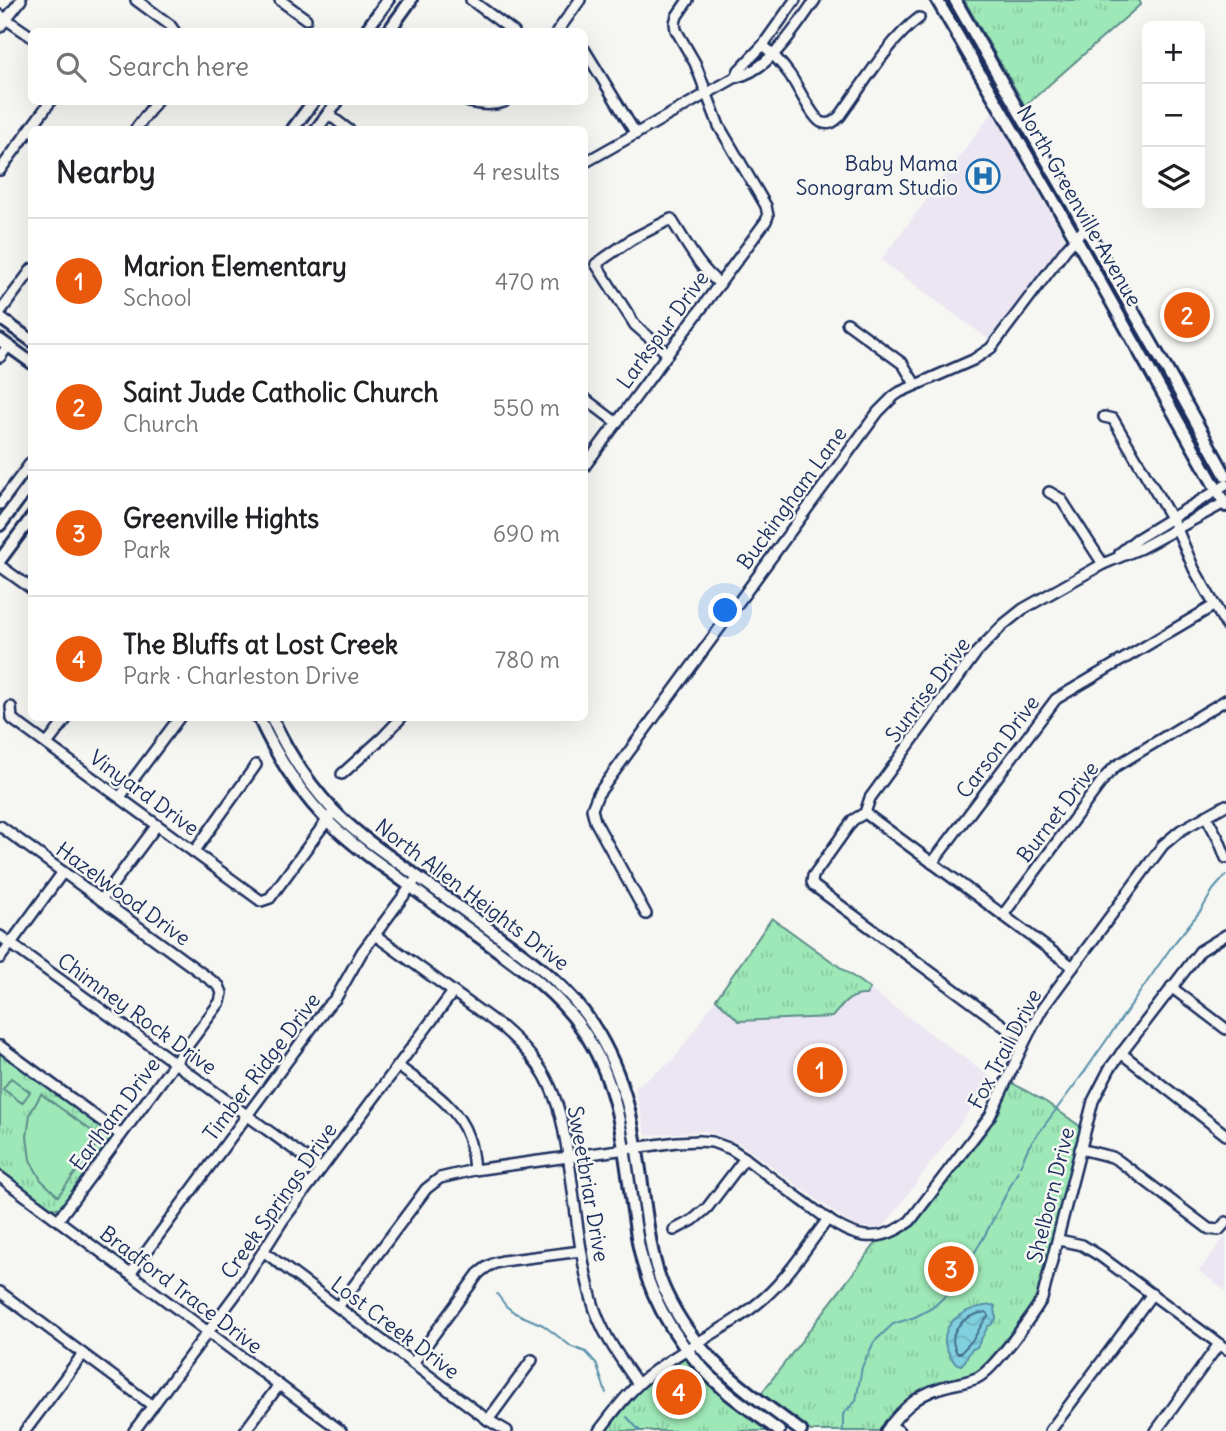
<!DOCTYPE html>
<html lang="en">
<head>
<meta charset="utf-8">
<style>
	body { margin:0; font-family:Delius,sans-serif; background:#f6f6f6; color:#202124 }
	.controls { position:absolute; right:21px; top:21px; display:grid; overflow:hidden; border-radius:10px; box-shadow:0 7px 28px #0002 }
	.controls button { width:63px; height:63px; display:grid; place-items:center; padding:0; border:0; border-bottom:2px solid #e0e0e0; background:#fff; color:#202124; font:35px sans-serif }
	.you { position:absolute; left:726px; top:611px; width:24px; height:24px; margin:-18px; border:5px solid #fff; border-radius:50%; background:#1a73e8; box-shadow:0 0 0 10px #1a73e833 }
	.badge { display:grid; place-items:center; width:46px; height:46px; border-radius:50%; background:#ea580c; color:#fff; font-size:23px; font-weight:700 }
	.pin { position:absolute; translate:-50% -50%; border:4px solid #fff; box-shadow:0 2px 7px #0006 }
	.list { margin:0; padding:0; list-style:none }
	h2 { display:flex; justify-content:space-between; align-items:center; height:91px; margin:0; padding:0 28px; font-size:30px }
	h2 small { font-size:23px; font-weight:400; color:#757577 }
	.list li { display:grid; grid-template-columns:46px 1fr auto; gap:21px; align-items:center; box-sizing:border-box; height:126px; padding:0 28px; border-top:2px solid #e0e0e0 }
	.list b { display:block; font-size:26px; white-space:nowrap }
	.list p { margin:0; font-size:23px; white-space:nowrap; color:#757577 }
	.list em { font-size:23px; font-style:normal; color:#757577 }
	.icon { flex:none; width:38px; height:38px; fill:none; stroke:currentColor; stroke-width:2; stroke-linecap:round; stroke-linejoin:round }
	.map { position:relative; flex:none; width:1226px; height:1431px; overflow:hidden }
	.search { position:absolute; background:#fff; box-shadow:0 7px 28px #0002; left:28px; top:28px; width:560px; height:77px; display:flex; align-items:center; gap:18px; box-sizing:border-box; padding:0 24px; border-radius:10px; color:#757577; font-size:26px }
	.panel { position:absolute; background:#fff; box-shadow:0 7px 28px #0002; left:28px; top:126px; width:560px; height:595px; border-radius:10px }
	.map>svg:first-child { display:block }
	.built { fill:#ebe6f2 }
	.grass { fill:url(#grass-tufts); stroke:#5c8c8a; stroke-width:2 }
	.pitch { fill:#9ee8b7; stroke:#5c8c8a; stroke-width:2 }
	.water { fill:url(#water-waves); stroke:#5890aa; stroke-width:2 }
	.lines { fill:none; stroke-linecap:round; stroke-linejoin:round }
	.shore { stroke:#446f91; stroke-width:2 }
	.stream { stroke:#5890aa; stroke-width:2 }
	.minor-casing { stroke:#1b2f5e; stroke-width:14 }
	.major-casing { stroke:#1b2f5e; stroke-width:16 }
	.minor { stroke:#f6f6f2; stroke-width:9 }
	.major { stroke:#f6f6f2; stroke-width:10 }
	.labels { text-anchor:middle; stroke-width:5; stroke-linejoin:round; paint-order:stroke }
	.poi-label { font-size:21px; fill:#1b2f5e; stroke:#f6f6f2; text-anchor:end }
	.street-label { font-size:21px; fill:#1b2f5e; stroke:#f6f6f2 }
</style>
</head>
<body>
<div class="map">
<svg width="1226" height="1431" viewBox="0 0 1226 1431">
	<defs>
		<pattern id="grass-tufts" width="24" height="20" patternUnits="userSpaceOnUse" patternTransform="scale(1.75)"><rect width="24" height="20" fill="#9ee8b7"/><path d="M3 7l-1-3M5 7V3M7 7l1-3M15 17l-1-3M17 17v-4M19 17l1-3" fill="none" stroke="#88c7a0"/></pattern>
		<pattern id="water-waves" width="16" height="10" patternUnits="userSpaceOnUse" patternTransform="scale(1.75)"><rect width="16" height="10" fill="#81d0dd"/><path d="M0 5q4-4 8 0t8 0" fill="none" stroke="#6fb3c0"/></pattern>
	</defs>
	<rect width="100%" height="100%" fill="#f6f6f2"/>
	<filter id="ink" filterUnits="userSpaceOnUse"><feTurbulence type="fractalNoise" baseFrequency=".0143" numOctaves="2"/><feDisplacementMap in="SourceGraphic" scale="14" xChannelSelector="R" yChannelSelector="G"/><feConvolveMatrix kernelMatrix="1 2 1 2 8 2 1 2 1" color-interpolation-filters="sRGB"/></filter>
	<g filter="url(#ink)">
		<g class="built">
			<polygon points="993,112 1065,238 991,341 881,260"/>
			<polygon points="772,918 993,1079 883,1228 855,1227 742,1145 706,1131 646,1135 635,1087 673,1061"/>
			<polygon points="1226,1235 1226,1291 1199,1271"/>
		</g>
		<g class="grass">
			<polygon points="964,0 1139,0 1141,4 1025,106"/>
			<path d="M772 918 870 989 866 995C849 994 842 1006 832 1017L739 1021 716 999Z"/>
			<polygon points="0,1053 113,1136 61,1207 53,1209 0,1170"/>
			<path d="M1012 1083 1046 1102 1081 1127 1055 1238 1037 1297 1028 1311 987 1363 974 1374 934 1385 918 1392 899 1408 882 1431H811L760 1395 877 1242C891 1240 902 1234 914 1226L989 1128Z"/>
			<polygon points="686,1356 726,1397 768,1431 605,1431 642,1387 657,1374"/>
		</g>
		<g class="pitch">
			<polygon points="11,1078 30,1092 22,1103 3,1089"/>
			<polygon points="41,1094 100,1137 100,1140 58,1196 41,1180 30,1160 27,1137 30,1114"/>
		</g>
		<path class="water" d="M993 1305 995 1306 996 1319 991 1325 988 1326 977 1347 971 1350 965 1361 961 1365 955 1363C951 1357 946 1350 945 1343 943 1317 973 1306 993 1305Z"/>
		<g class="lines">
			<path class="shore" d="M986 1312 988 1314V1317C981 1323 979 1331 974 1338 970 1344 965 1347 961 1353H957C945 1331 964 1315 986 1312Z"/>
			<g class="stream">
				<polyline points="1020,1166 1029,1146 1085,1071 1172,946 1202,909 1213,890 1226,875"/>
				<polyline points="497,1294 506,1306 515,1313 543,1325 572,1347 586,1352 596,1363 606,1393"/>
				<polyline points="627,1417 640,1431"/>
				<polyline points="843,1431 843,1414 856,1401 862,1367 874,1342 893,1324 915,1317 932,1308 951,1291 984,1237 1018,1171"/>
			</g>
			<defs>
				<g id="minor">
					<polyline points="136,0 170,25 175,32"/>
					<polyline points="280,0 306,19"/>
					<polyline points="471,0 514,32"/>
					<polyline points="0,15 32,37"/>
					<polyline points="0,27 21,0"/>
					<polyline points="557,32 580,0"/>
					<path d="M763 45C773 54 782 64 790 75 797 85 812 117 821 122 829 126 834 122 840 116 863 85 888 41 919 18"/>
					<polyline points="584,49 636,134"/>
					<polyline points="736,77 739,70 763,45 795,0"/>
					<path d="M469 102C481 105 493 106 504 102"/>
					<polyline points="328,114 349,130"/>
					<polyline points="135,130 156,102"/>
					<path d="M584 163 736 77C769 71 797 26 815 0"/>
					<polyline points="0,170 50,102"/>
					<polyline points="0,312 32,269"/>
					<polyline points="847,323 903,364 915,384"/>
					<path d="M668 354 635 325 596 264 632 239 671 219C686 242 698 267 720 284"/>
					<polyline points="0,357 8,346"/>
					<polyline points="584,398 617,423"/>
					<polyline points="1104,417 1113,419 1171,518 1177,529 1194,569 1226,625"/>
					<polyline points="584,467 766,221 768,216 766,206 719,126 695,63 676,30 675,23 677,16 688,0"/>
					<polyline points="1049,492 1061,499 1103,564"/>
					<polyline points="0,504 32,461"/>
					<polyline points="1120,553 1137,539 1226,485"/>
					<polyline points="0,566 32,589"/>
					<polyline points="11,707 12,719 261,901 270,898 331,815"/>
					<polyline points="47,744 67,718"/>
					<polyline points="342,774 382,738 401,718"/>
					<polyline points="120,797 179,718"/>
					<polyline points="865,813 1073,967"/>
					<polyline points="1206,816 1219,840 1226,858"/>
					<polyline points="0,826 219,986 222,993 220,1002 58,1220"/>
					<polyline points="194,852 256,765"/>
					<polyline points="932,863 1056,699 1215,605"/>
					<polyline points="101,900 157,825"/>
					<polyline points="646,914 595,821 592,809 598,794 878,412 894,396 900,392 973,360 991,348 1066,249 1085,228"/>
					<polyline points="1003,915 1105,777 1116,766 1226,700"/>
					<path d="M375 935 503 1028C519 1042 534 1057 545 1076 561 1105 565 1136 570 1168 576 1212 580 1257 592 1300 600 1331 620 1358 638 1384"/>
					<polyline points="0,936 321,1169"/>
					<polyline points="0,958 63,872"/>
					<polyline points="1171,987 1226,1029"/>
					<polyline points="1027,1037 1008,1029 997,1021 814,886 812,882 813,876 853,820 865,813 870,798 976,653 1003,625 1023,609 1103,564 1141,548 1226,502"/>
					<polyline points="0,1046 121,1135"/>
					<polyline points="1121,1053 1226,1135"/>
					<path d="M398 1066C424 1086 457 1104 468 1137 472 1147 473 1159 474 1170"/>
					<polyline points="1080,1149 1112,1157 1119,1161 1209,1229 1219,1230 1226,1222"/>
					<polyline points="0,1177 341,1431"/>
					<polyline points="674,1230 693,1220 707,1208 745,1158"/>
					<polyline points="1059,1240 1082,1245 1100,1256 1226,1349"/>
					<polyline points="263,1251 488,1420 507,1431"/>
					<polyline points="130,1274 327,1007 336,998 362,952 414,882"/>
					<polyline points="0,1292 153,1406"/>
					<path d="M338 1307 426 1189 440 1178 474 1170 677 1142 699 1141 712 1142 731 1149 745 1158C764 1173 784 1187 803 1201 821 1214 842 1233 865 1236 882 1238 897 1231 910 1221L990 1116 1027 1037 1042 1009 1163 845 1181 830 1226 805"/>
					<path d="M413 1363 478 1274C486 1267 492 1263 503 1261L581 1251"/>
					<polyline points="488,1420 532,1360"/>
					<polyline points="890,1425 899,1431"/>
					<polyline points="25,1431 83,1354"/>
					<polyline points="134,1431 236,1294 283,1220 453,992"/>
					<polyline points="245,1431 279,1385"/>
					<path d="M599 1431C615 1410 631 1388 653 1372 688 1345 730 1328 764 1298 789 1276 808 1245 828 1219"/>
					<path d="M886 1431C900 1412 916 1395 940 1388 952 1384 965 1383 977 1378 994 1370 1031 1317 1042 1299L1093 1101 1110 1068 1197 955 1200 951 1226 935"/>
					<polyline points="1050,1431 1152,1294"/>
					<polyline points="1156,1431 1219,1344"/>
				</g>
				<g id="major">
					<polyline points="937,0 1076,239 1226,506"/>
					<polyline points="955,0 1175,384 1226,476"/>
					<polyline points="365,32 388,0"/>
					<polyline points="388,32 411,0"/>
					<polyline points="292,130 313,102"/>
					<polyline points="316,130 337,102"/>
					<polyline points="0,318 32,341"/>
					<polyline points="0,340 32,363"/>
					<polyline points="0,525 32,482"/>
					<polyline points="0,560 32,517"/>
					<path d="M259 718C276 755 297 789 326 819 345 839 368 856 391 872 422 895 453 918 485 941 520 967 557 992 582 1029 627 1094 624 1172 639 1247 650 1304 684 1355 728 1393 744 1406 762 1418 779 1431"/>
					<path d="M272 718C287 751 308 783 333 810 354 832 379 849 403 866 433 888 463 910 493 932 530 959 567 985 593 1025 630 1082 636 1140 645 1206 649 1235 653 1266 666 1293 697 1359 744 1389 801 1431"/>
				</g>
			</defs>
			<use href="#minor" class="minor-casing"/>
			<use href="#major" class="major-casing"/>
			<use href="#minor" class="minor"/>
			<use href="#major" class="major"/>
		</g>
	</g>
	<defs>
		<symbol id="hospital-ring" viewBox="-11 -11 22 22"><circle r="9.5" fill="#f6f6f2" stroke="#1f6fb2" stroke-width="1.5"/><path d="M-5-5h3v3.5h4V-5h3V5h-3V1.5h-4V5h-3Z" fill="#1f6fb2"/></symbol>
	</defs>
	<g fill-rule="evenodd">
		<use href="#hospital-ring" x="964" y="157" width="38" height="38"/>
	</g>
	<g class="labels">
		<g class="poi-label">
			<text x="958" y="171">Baby Mama<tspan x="958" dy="24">Sonogram Studio</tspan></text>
		</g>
		<g class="street-label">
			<text transform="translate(1079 206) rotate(60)" y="7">North Greenville Avenue</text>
			<text transform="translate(663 330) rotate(-54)" y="7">Larkspur Drive</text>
			<text transform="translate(792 498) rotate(-54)" y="7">Buckingham Lane</text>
			<text transform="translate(928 690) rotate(-53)" y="7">Sunrise Drive</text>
			<text transform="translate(998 747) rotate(-53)" y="7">Carson Drive</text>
			<text transform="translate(144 793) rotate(36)" y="7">Vinyard Drive</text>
			<text transform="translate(1058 812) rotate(-53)" y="7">Burnet Drive</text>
			<text transform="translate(123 894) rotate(36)" y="7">Hazelwood Drive</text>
			<text transform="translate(472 895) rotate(37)" y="7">North Allen Heights Drive</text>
			<text transform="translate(137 1014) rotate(36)" y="7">Chimney Rock Drive</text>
			<text transform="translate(1005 1049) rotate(-62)" y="7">Fox Trail Drive</text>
			<text transform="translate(262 1067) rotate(-53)" y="7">Timber Ridge Drive</text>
			<text transform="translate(115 1114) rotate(-53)" y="7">Earlham Drive</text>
			<text transform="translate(588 1184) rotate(80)" y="7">Sweetbriar Drive</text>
			<text transform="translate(1051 1195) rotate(-76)" y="7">Shelborn Drive</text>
			<text transform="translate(279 1201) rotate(-55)" y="7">Creek Springs Drive</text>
			<text transform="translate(181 1290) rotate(37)" y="7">Bradford Trace Drive</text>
			<text transform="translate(395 1328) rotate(37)" y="7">Lost Creek Drive</text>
		</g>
	</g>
</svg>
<div class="controls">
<button>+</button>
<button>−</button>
<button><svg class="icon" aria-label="layers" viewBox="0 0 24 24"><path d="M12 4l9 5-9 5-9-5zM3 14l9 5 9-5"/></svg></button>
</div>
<div class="you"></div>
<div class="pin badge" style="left:820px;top:1070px">1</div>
<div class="pin badge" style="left:1187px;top:315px">2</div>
<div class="pin badge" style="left:951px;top:1269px">3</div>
<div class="pin badge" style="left:679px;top:1392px">4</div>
<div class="search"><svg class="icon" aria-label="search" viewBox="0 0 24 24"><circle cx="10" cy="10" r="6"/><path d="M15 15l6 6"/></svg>Search here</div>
<section class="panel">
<h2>Nearby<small>4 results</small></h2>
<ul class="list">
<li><span class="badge">1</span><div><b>Marion Elementary</b><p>School</p></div><em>470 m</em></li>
<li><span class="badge">2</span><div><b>Saint Jude Catholic Church</b><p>Church</p></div><em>550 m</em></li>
<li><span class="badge">3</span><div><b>Greenville Hights</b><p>Park</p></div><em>690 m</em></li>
<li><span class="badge">4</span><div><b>The Bluffs at Lost Creek</b><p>Park · Charleston Drive</p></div><em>780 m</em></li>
</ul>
</section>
</div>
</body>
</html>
